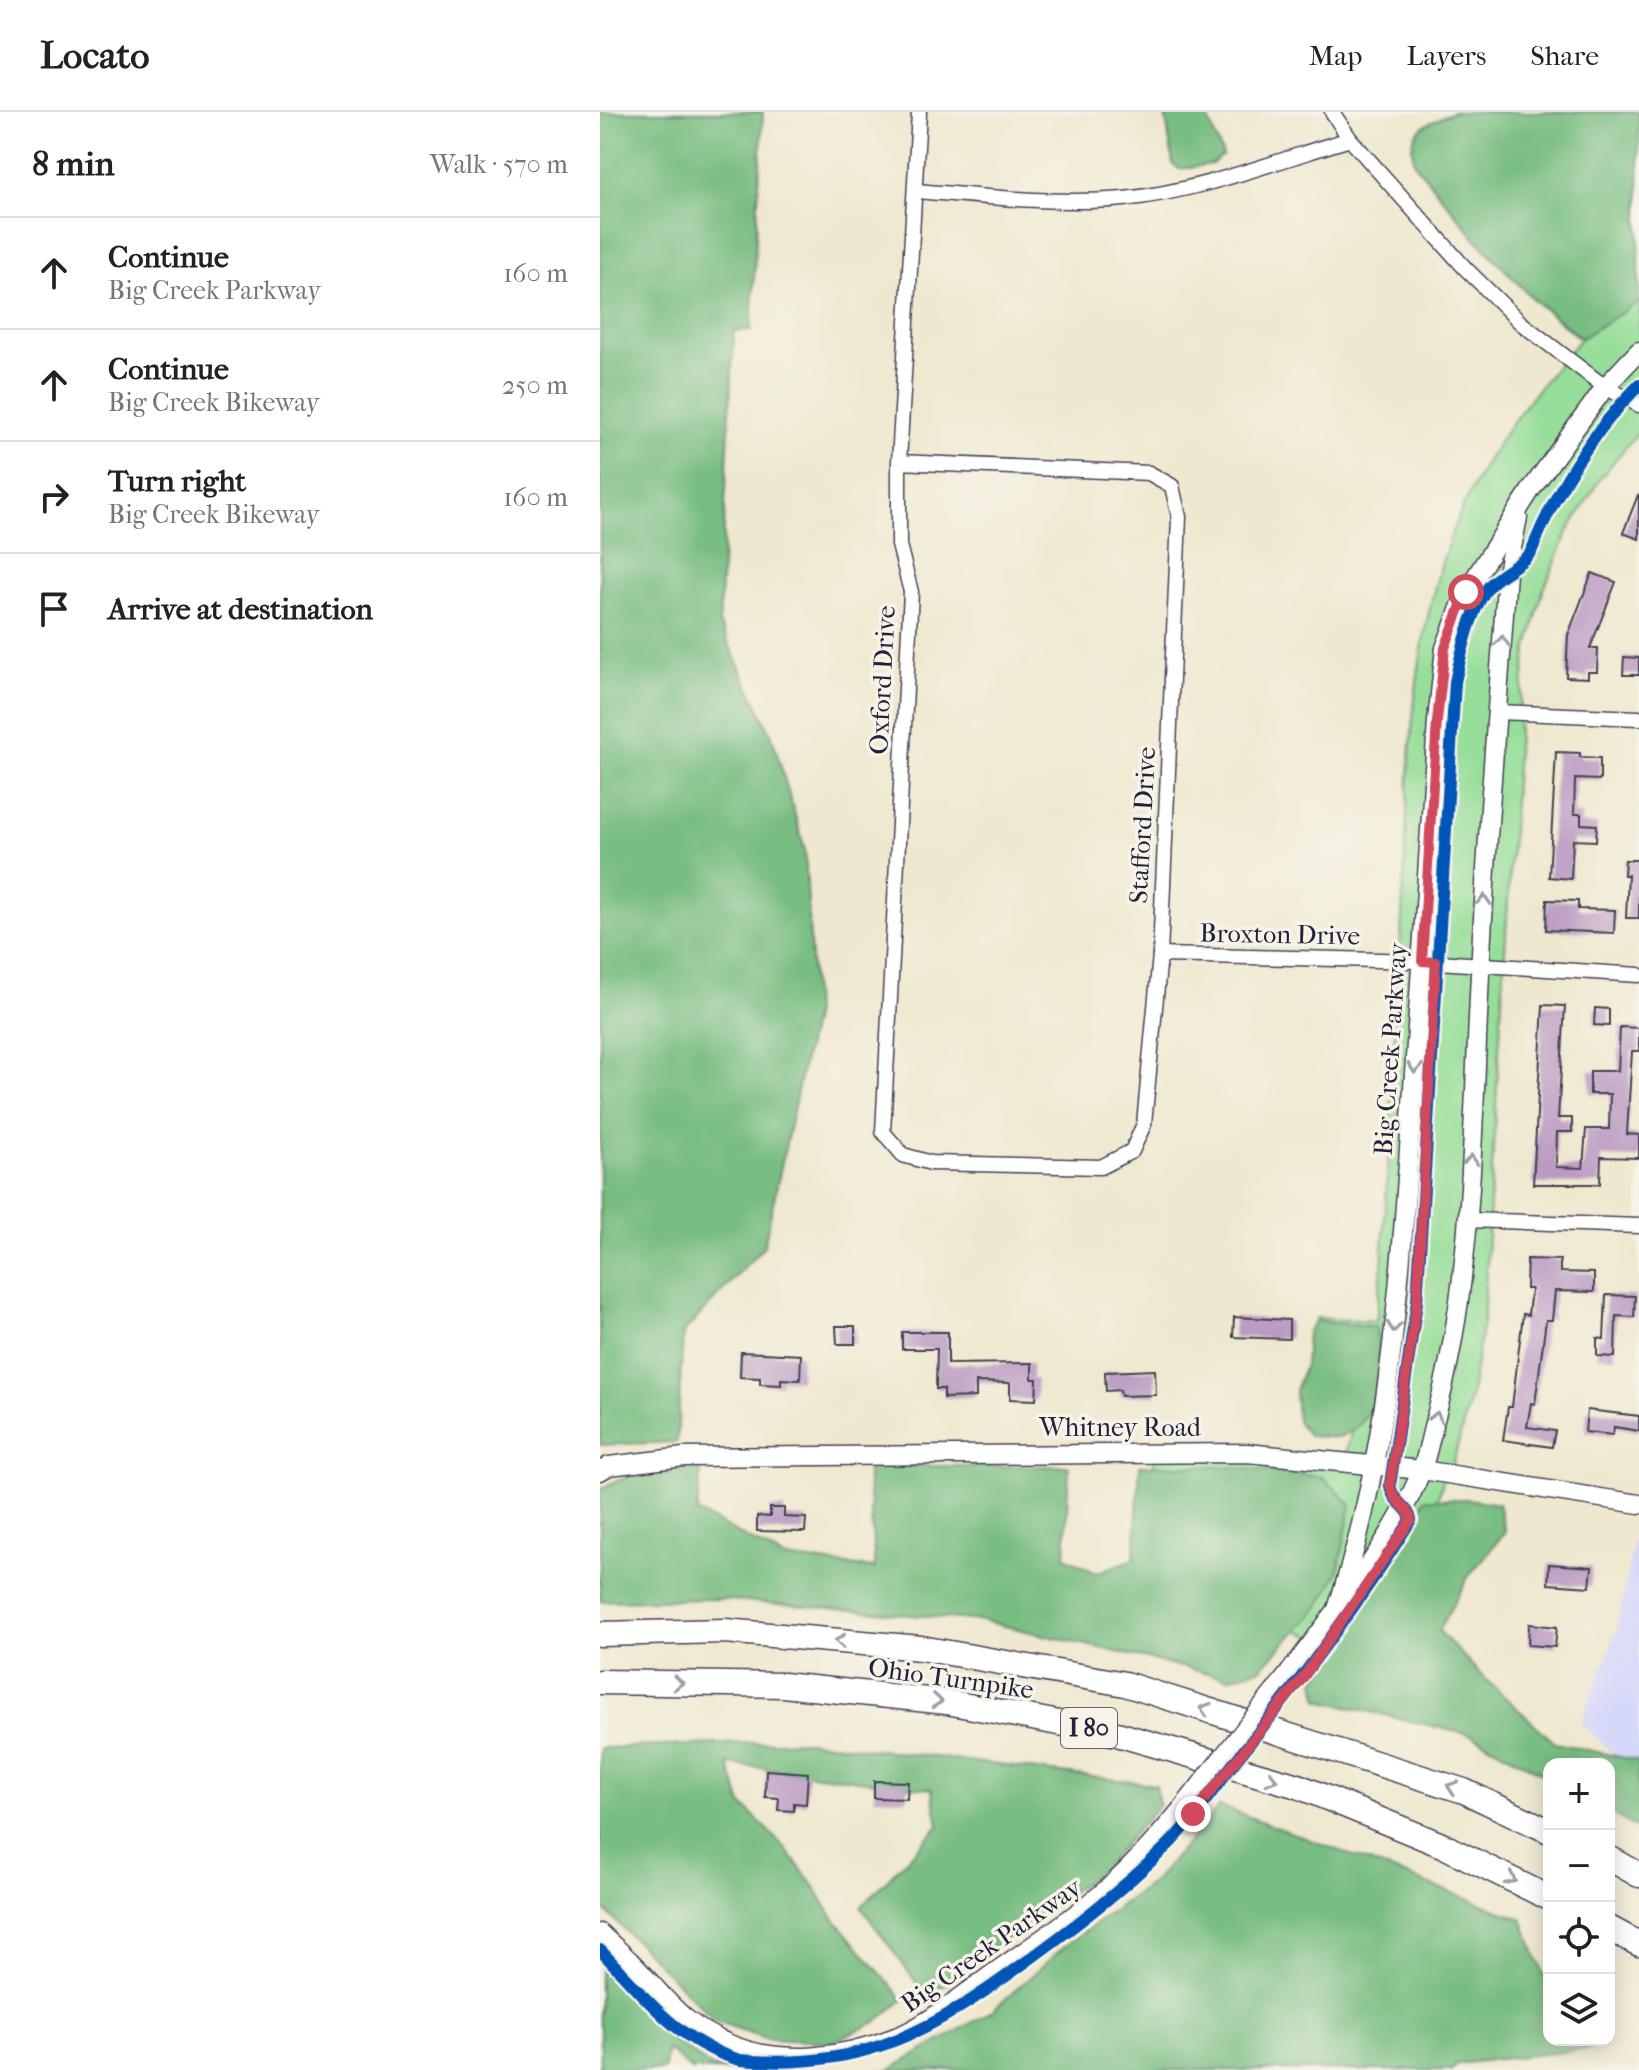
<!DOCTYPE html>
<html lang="en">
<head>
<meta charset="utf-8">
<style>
	body { margin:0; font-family:"IM FELL French Canon",serif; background:#f6f6f6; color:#222 }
	.controls { position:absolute; right:24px; bottom:24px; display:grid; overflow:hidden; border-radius:16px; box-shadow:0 4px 20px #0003 }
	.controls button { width:72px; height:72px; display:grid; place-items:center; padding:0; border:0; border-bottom:2px solid #e0e0e0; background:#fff; color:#222; font:40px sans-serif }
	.stop { position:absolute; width:24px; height:24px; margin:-18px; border:6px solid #d1495b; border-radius:50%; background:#fff }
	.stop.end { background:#d1495b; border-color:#fff; box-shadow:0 2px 8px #0008 }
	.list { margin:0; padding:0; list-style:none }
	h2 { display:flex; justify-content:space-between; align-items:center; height:104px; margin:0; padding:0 32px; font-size:34px }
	h2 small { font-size:26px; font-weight:400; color:#767676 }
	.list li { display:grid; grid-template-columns:52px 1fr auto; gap:24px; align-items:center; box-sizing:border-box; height:112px; padding:0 32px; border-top:2px solid #e0e0e0 }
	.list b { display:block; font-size:30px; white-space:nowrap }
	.list p { margin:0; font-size:26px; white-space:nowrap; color:#767676 }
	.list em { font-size:26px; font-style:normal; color:#767676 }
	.icon { flex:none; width:44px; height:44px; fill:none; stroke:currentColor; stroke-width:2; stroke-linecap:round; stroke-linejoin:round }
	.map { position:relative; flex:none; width:1039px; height:1958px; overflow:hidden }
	header { display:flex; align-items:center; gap:48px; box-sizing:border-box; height:112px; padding:0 40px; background:#fff; border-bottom:2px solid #e0e0e0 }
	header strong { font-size:38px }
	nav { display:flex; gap:44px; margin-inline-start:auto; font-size:28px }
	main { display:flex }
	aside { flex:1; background:#fff }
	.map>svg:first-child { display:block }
	.built { fill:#d5d8f9 }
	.green { fill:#96de99; stroke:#5c806a; stroke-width:2 }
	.forest { fill:#78bd81; stroke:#4d705e; stroke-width:2 }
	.building { fill:#bb9bc3 }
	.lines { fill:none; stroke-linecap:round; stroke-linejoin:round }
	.street-casing { stroke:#414051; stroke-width:17 }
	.secondary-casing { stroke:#414051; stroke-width:21 }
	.highway-casing { stroke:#414051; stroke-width:27 }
	.street { stroke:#fff; stroke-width:14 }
	.secondary { stroke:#fff; stroke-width:18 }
	.highway { stroke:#fff; stroke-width:24 }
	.secondary-bridge-casing { stroke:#414051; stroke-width:21; stroke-linecap:butt }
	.secondary-bridge { stroke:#fff; stroke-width:18 }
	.cycleway-casing { stroke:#f7f3e8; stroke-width:17 }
	.cycleway { stroke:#0057b8; stroke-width:12 }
	.oneway { stroke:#9c9ca7 }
	.route { stroke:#d1495b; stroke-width:10 }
	.labels { text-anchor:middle; stroke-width:7; stroke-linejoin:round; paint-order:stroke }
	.shield { fill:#f7f3e8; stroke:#62616f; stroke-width:2 }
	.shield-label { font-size:24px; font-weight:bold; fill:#22223b }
	.street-label { font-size:26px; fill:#22223b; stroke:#f7f3e8 }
</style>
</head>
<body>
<header>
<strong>Locato</strong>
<nav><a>Map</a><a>Layers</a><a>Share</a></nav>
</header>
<main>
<aside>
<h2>8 min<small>Walk · 570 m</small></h2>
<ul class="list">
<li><svg class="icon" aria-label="ahead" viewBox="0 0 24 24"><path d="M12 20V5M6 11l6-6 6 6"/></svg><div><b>Continue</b><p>Big Creek Parkway</p></div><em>160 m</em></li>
<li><svg class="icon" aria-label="ahead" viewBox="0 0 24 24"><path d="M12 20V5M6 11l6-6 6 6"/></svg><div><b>Continue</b><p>Big Creek Bikeway</p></div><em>250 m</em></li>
<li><svg class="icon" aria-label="right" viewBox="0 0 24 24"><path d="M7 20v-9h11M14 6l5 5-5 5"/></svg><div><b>Turn right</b><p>Big Creek Bikeway</p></div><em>160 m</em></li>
<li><svg class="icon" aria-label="arrive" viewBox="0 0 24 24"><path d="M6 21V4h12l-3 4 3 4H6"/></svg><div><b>Arrive at destination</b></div></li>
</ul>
</aside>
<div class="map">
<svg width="1039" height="1958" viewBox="0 0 1039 1958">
	<rect width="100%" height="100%" fill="#f7f3e8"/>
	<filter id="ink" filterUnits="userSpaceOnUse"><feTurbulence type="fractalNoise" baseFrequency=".0125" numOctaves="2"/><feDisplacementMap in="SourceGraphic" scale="16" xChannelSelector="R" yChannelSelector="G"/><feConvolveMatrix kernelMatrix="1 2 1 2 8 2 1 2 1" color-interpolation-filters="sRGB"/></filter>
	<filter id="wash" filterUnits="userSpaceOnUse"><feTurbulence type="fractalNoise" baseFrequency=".006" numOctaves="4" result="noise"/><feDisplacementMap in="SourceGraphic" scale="32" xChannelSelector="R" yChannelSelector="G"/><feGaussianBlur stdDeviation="1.8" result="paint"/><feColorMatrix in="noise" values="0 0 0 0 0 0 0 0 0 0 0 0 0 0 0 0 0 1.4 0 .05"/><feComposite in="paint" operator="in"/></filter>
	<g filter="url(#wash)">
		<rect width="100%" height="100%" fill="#efe8cf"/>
		<polygon class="built" points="1037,1407 1039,1407 1039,1649 1015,1644 981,1610 1017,1518"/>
		<path class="green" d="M853 0H1039V319L1001 365 968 420 943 479 927 540 919 603 883 1210 870 1286 852 1354 843 1369 817 1458 779 1546 658 1507 545 1452 555 1342 743 1352 756 1302 709 1319 716 1206 776 1209 782 1153C789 1025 797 896 804 767 810 648 810 529 854 416 882 344 930 284 980 227L933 187 877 128 815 52C804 18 827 12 853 0Z"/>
		<g class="forest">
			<polygon points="0,0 163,0 151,218 134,219 119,511 172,624 205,738 214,901 164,1134 83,1221 77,1330 0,1333"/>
			<polygon points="565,0 605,0 623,43 612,52 579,57 573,52"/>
			<path d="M853 0H1039V190L981 226 933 187 877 128 815 52C804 18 827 12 853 0Z"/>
			<path d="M715 1209 776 1215C781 1250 783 1310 741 1324 733 1327 718 1324 709 1324L697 1309 695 1278 705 1253 707 1220Z"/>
			<polygon points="540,1353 630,1355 723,1365 751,1393 738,1460 718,1496 661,1556 629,1566 383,1509 118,1487 0,1489 0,1377 31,1363 101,1357 97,1400 184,1446 275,1456 267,1354 469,1354 465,1445 496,1461 534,1447"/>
			<polygon points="825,1387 868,1387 898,1392 905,1420 868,1465 839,1519 884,1566 955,1631 1039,1649 1039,1718 1009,1700 1009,1652 949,1652 949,1665 871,1623 719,1588 715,1569 811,1418"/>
			<polygon points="208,1629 556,1673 559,1693 503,1757 327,1885 261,1795 339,1714 332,1677 128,1652 142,1692 183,1734 215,1775 233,1805 303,1888 276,1910 232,1930 168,1927 115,1909 0,1793 0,1636"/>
			<polygon points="620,1694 922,1807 945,1865 949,1867 949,1928 1003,1928 995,1936 856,1952 852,1958 278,1958 289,1958 392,1899 465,1834 554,1769"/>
			<polygon points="0,1857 70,1925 111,1955 134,1958 92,1958 67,1937 63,1958 0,1958"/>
		</g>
		<g id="blocks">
			<g class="building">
				<polygon points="1038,383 1039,384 1039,427 1023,421"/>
				<polygon points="992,461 1016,470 990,536 998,536 997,560 988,560 988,566 966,565 968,523"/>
				<polygon points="1024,545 1039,546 1039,563 1023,563"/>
				<polygon points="956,640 980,641 980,645 1000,646 1000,668 975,667 974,702 981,702 981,712 997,713 996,729 973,728 971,767 949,765"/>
				<polygon points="1025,748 1039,748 1039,806 1026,806 1028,763 1024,763"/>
				<polygon points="947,788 978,789 978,797 1015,798 1014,821 946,818"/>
				<polygon points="943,893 965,894 958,1006 972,1006 972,1020 957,1020 956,1055 983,1056 986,1017 1009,1017 1010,982 990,982 990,959 1018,959 1020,915 1039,916 1039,939 1032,939 1027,1022 1039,1023 1039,1046 1001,1045 1000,1072 933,1072"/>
				<polygon points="995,896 1009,897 1009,914 994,913"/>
				<polygon points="927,1147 960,1148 960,1160 994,1161 994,1180 955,1179 952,1208 946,1208 935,1292 931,1291 927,1315 955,1319 952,1335 903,1328 908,1295 912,1295 923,1202 928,1203 931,1177 926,1177"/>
				<polygon points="1006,1183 1035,1184 1034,1205 1016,1204 1015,1245 997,1244 997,1226 1004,1227"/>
				<polygon points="634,1205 689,1208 689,1227 633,1225"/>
				<polygon points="236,1214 255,1214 255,1232 237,1232"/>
				<polygon points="302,1220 348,1220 348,1252 432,1251 432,1267 437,1267 436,1288 410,1287 410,1271 376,1270 376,1285 344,1286 344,1277 336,1277 337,1237 302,1237"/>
				<polygon points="141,1240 201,1243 200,1268 181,1267 181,1273 160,1272 160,1266 140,1265"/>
				<polygon points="555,1258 556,1283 521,1284 520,1278 506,1279 505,1260"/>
				<polygon points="987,1298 1039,1304 1039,1319 1014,1315 1013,1323 985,1320"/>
				<polygon points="170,1396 184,1396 184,1405 206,1406 205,1420 157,1419 157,1404 170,1405"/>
				<polygon points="949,1452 992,1455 990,1475 948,1472"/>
				<polygon points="929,1512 957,1515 955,1535 928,1533"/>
				<polygon points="166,1658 208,1661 206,1692 194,1691 194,1699 178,1698 179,1686 165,1685"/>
				<polygon points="274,1669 308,1670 307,1687 274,1686"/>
			</g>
		</g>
	</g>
	<g filter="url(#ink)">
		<use href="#blocks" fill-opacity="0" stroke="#414051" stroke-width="2"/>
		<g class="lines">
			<defs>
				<g id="street">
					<polyline points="732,0 750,27 865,156 921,211 1005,275 1039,293"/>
					<path d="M315 79C384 84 454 93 524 87 601 79 676 49 750 27"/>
					<polyline points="299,350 549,361 572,374 579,405 560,843 544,1012 532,1039 501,1055 331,1051 303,1043 283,1020 311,480 299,433 299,350 319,0"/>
					<polyline points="897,600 1039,606"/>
					<polyline points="560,843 822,849 1039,863"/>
					<polyline points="868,1108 1039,1114"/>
				</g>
				<g id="secondary">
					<polyline points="0,1359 9,1354 84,1345 647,1341 822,1358 1039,1392"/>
					<path d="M737 1497C789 1340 800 1171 811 1007 820 875 829 742 837 609L845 536 866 480 932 376 1005 275 1039 239"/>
					<path d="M690 1560C734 1501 797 1424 822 1357 828 1340 831 1322 836 1304 873 1167 872 1025 879 884 885 743 897 602 907 461L918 405"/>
					<path d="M0 1821C10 1831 21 1840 31 1850 65 1884 79 1911 127 1931 181 1955 245 1945 298 1924 325 1914 360 1885 384 1868 423 1840 464 1813 501 1782 531 1757 556 1728 580 1699"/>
				</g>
				<g id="highway">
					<polyline points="0,1522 125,1519 321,1536 525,1572 864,1679 949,1719"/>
					<polyline points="0,1570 183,1573 347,1590 517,1622 698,1674 844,1734 949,1786"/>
					<polyline points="1009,1746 1039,1763"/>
					<polyline points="1009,1816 1039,1832"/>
				</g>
			</defs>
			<use href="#street" class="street-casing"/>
			<use href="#secondary" class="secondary-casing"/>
			<use href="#highway" class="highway-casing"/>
			<use href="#street" class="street"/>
			<use href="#secondary" class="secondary"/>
			<use href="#highway" class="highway"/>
			<defs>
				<polyline id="secondary-bridge" points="580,1699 690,1560"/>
			</defs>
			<use href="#secondary-bridge" class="secondary-bridge-casing"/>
			<use href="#secondary-bridge" class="secondary-bridge"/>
			<defs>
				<path id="cycleway" d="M0 1838C43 1882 77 1931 140 1948 251 1958 320 1926 405 1865 462 1824 519 1782 569 1732 594 1707 615 1675 637 1647 699 1570 759 1492 811 1408 809 1394 793 1392 790 1373L817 1190 855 570C861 542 872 491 892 471 904 459 920 454 931 440 957 376 990 323 1039 273"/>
			</defs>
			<use href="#cycleway" class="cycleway-casing"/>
			<use href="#cycleway" class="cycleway"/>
		</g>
		<defs><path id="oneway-chevron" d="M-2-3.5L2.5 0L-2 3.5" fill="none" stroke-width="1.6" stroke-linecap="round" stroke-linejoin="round" transform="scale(2)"/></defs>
		<g class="oneway">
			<use href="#oneway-chevron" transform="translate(902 529) rotate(-86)"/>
			<use href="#oneway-chevron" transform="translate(884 788) rotate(-86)"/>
			<use href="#oneway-chevron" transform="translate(815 956) rotate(94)"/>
			<use href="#oneway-chevron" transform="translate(871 1048) rotate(-87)"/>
			<use href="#oneway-chevron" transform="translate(794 1215) rotate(97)"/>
			<use href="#oneway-chevron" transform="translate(836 1305) rotate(-75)"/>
			<use href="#oneway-chevron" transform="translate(240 1529) rotate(-175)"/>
			<use href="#oneway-chevron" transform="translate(78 1571) rotate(1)"/>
			<use href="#oneway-chevron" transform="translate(337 1589) rotate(6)"/>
			<use href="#oneway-chevron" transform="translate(605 1597) rotate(-163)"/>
			<use href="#oneway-chevron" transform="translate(672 1667) rotate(16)"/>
			<use href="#oneway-chevron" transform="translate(852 1675) rotate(-161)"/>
			<use href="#oneway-chevron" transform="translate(911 1767) rotate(26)"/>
		</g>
	</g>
	<g class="lines" filter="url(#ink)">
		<path class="route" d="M593 1702 704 1564 811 1408C809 1394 793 1391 790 1373L817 1190 836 850 822 849 837 609 845 536 866 480"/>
	</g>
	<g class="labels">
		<rect class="shield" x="461" y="1596" width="56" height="40" rx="6"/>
		<g class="shield-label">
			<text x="489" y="1624">I 80</text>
		</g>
		<g class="street-label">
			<text transform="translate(282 568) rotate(-87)" y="9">Oxford Drive</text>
			<text transform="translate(542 713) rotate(-87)" y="9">Stafford Drive</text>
			<text transform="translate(680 822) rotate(1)" y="9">Broxton Drive</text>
			<text transform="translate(790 937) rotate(-86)" y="9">Big Creek Parkway</text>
			<text x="520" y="1324">Whitney Road</text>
			<text transform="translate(351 1566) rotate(8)" y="9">Ohio Turnpike</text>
			<text transform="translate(391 1833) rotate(-35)" y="9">Big Creek Parkway</text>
		</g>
	</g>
</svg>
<div class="controls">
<button>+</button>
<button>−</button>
<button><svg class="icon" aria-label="locate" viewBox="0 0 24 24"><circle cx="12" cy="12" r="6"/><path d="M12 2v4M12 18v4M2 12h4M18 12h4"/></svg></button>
<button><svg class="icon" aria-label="layers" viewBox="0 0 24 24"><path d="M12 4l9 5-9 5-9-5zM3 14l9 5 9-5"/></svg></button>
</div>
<div class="stop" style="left:866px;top:480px"></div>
<div class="stop end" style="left:593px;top:1702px"></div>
</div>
</main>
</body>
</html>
